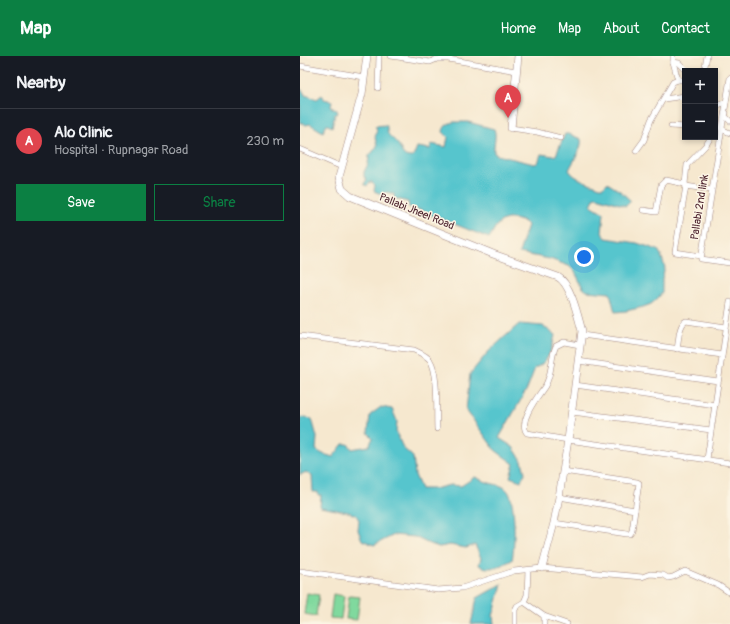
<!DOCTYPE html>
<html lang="en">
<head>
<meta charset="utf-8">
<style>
	body { margin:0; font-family:Pangolin,sans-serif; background:#20242c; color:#f1f3f6 }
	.controls { position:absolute; right:12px; top:12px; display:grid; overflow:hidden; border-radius:0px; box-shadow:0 2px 6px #0003 }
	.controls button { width:36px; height:36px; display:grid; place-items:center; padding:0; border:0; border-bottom:1px solid #363941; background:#171b24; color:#f1f3f6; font:20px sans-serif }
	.you { position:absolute; left:284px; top:201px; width:14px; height:14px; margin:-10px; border:3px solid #fff; border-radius:50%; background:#1a73e8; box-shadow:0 0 0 6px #1a73e833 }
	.badge { display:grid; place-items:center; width:26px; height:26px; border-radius:50%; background:#0b8043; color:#fff; font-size:13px; font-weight:700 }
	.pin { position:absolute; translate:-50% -33px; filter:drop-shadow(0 1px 2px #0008) }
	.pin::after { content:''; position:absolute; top:21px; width:14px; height:12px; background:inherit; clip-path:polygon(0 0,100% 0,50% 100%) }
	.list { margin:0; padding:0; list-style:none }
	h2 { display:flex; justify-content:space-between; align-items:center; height:52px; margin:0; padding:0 16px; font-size:17px }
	h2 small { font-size:13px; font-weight:400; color:#9ea1a6 }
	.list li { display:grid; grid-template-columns:26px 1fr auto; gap:12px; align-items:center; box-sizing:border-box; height:64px; padding:0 16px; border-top:1px solid #363941 }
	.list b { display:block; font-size:15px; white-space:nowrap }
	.list p { margin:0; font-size:13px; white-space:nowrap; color:#9ea1a6 }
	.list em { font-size:13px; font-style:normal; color:#9ea1a6 }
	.actions { display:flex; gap:8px; padding:12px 16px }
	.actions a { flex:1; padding:9px 0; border:1px solid #0b8043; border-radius:0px; text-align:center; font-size:14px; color:#0b8043 }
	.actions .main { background:#0b8043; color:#fff }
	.map { position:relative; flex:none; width:430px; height:568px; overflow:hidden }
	header { display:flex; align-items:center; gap:24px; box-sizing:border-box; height:56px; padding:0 20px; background:#0b8043; color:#fff }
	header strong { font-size:19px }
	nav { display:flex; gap:22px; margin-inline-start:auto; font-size:14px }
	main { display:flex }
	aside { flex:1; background:#171b24 }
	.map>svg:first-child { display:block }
	.green { fill:#80d99e; stroke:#657c64 }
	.water { fill:#57c5cd; stroke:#50727c }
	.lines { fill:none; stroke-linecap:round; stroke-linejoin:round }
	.street-casing { stroke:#a0847d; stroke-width:6 }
	.secondary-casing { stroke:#a0847d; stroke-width:8 }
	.street { stroke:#fff; stroke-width:5 }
	.secondary { stroke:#fff; stroke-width:7 }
	.labels { text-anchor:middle; stroke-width:3; stroke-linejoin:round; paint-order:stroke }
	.street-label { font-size:11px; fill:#4a1f2b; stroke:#fcf5e5 }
</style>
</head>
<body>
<header>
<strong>Map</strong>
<nav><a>Home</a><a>Map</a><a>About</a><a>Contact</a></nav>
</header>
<main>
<aside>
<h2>Nearby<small></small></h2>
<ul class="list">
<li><span class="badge" style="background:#e0444e">A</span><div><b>Alo Clinic</b><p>Hospital · Rupnagar Road</p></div><em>230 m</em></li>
</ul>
<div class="actions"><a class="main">Save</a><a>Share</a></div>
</aside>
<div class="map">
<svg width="430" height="568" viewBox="0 0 430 568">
	<rect width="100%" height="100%" fill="#fcf5e5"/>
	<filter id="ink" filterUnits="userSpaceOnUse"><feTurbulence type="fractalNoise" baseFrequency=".025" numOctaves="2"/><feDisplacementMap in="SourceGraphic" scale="8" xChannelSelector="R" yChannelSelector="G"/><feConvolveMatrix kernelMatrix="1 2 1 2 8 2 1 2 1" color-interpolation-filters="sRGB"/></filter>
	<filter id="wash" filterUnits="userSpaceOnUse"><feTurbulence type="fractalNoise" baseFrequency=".012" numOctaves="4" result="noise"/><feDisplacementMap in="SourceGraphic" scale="16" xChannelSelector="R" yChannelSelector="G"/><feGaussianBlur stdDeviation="0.9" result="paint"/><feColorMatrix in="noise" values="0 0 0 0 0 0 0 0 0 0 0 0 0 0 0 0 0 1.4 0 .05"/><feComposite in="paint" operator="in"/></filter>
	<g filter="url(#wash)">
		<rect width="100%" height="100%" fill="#f6e8cf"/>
		<g class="green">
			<polygon points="7,537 19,539 16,560 4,558"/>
			<polygon points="33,538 44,540 41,563 30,562"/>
			<polygon points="49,540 60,541 57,564 46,563"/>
		</g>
		<g class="water">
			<polygon points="0,33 3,35 5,39 17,43 22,39 24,43 32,45 31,51 37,54 38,57 35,58 32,71 28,69 26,69 23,76 10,68 6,69 3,67 0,67"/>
			<path d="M154 66H168L194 73C197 80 193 89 194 97L197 99 234 108 238 107 241 98 253 100 256 99 265 78H269L281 83C283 92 273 105 269 114 274 123 290 127 300 131H303L307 127 320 135 331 145 326 150 297 141H295L291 149 304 157 302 177 306 182 337 187 358 194 361 199 365 212 362 222V237L357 243 351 248 343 251 326 255 315 256 310 237 287 235 283 232 275 216 269 210 250 203 219 197 228 169 225 166C215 163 206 160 198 168 194 172 192 178 189 182L137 161 133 160 124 155 109 151 108 146 94 142V138L87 136 81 138 74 135 75 129 72 126H70L67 130 64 128 67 123 64 121V116L68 108 69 100 76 92 77 89 75 82 77 72 75 71V70L86 69 87 71C86 80 92 81 97 87 100 90 101 96 104 99 106 101 110 101 113 101L117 91 130 93 131 88 146 91 148 81 143 76C144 69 149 67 154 66Z"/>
			<path d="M219 268 243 270 255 279C252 293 249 306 235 312L227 333 199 382 213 391 222 405 225 417 221 425 210 421 214 408 195 394 166 354 170 318 188 296Z"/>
			<path d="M81 351 92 353 97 365 96 376 103 392 113 401 115 419 121 433H134L150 429 161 430 175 421C179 423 183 425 187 426 193 429 202 428 207 434 216 443 215 490 212 504 202 509 189 516 179 509L181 502 175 489 166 492 150 489 139 491 127 487 115 481 94 479 74 489 62 484 58 474 59 464 56 459 48 456 20 451 21 439H18V436H13L12 420 6 416 0 419V361L12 363 17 381 16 394 23 398 33 401 43 388H48L52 393 69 390 73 382 68 377 70 359Z"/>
			<polygon points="202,528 193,560 194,568 171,568 177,542"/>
		</g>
	</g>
	<g filter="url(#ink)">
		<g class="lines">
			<defs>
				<g id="street">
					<polyline points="91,0 130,6 137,3 148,3 216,15"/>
					<polyline points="373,0 373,6 378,24 385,24"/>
					<polyline points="373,6 379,7 387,15"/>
					<polyline points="0,10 64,21"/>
					<polyline points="404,15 407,0"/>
					<polyline points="430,22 401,203 430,207"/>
					<polyline points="78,32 79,0"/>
					<polyline points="364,43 385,40"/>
					<polyline points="415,49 415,59"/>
					<polyline points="416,50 426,46"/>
					<polyline points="426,57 425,60 430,65"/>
					<polyline points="415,67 417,71 430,77"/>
					<polyline points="371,70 385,71"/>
					<polyline points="211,72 237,76 261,82"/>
					<polyline points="0,93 42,111"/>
					<polyline points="336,95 344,84 351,64 373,26 378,24"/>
					<polyline points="385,128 386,130 411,134"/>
					<polyline points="386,130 375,196 401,200"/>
					<polyline points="343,154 356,156 361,129 366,124 385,128 387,109 406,89 411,81"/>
					<polyline points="282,279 422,299"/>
					<path d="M0 280 114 294C120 297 126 299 130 304 139 318 136 356 137 373"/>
					<path d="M280 289 264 286 256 290C250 302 253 317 245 330 239 339 217 366 227 377L268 384 430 407"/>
					<path d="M377 293C379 285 378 269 386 265L426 271"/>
					<polyline points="278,305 418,325"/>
					<polyline points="275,329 415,349"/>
					<polyline points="272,356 411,374"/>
					<polyline points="407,403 430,246"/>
					<polyline points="259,441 335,454"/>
					<polyline points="254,467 327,478 330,478 332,475 339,427 337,426 263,415"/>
					<polyline points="0,515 138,534 162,532 214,515 242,512 342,521 350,518 363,519 368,522 373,521 385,515 418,529 430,537"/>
					<polyline points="224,546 244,560 267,568"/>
					<polyline points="244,560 244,568"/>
					<polyline points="215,568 215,554 217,550 224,546 227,539 228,514"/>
				</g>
				<g id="secondary">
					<path d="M67 0 62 38 39 121 42 133 50 140 193 198 258 221C271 228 278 261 282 275L268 384 259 441 254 467 242 512"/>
					<polyline points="211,72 218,0"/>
				</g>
			</defs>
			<use href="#street" class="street-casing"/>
			<use href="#secondary" class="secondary-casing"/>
			<use href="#street" class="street"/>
			<use href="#secondary" class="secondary"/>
		</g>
	</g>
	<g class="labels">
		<g class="street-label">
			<text transform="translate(399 151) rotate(-81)" y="4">Pallabi 2nd link</text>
			<text transform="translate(117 155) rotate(22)" y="4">Pallabi Jheel Road</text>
		</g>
	</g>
</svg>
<div class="controls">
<button>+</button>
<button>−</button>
</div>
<div class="you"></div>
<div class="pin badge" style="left:208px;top:62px;background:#e0444e">A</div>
</div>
</main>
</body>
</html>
